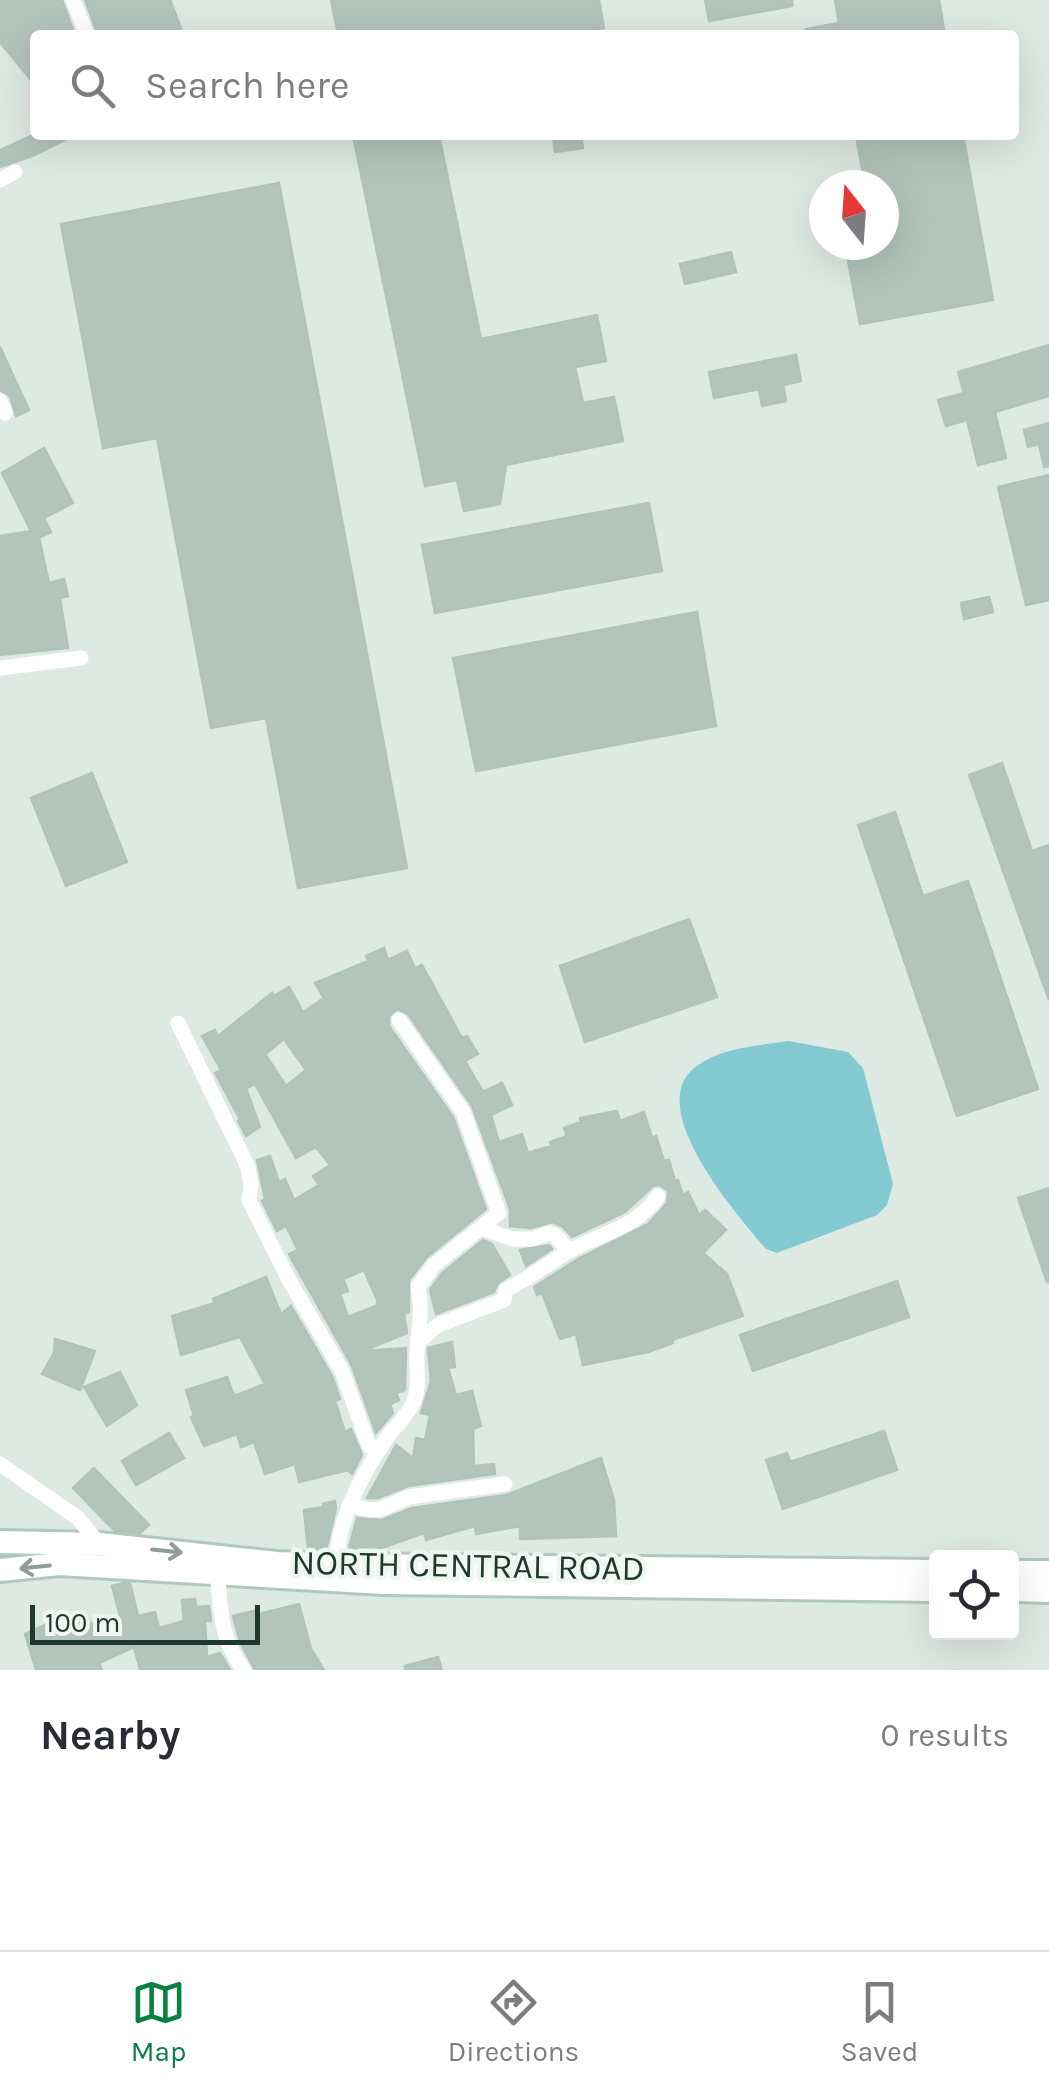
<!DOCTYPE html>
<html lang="en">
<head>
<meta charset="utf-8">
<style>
	body { margin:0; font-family:Karla,sans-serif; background:#f2f2f3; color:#2b2b33 }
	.controls { position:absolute; right:30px; bottom:30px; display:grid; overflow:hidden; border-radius:10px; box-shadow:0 10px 40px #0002 }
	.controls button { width:90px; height:90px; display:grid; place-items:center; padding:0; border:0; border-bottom:2px solid #e1e1e2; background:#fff; color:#2b2b33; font:50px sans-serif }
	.compass { position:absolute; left:809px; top:170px; width:90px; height:90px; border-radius:50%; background:#fff; box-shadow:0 10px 40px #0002; rotate:343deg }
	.scale { position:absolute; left:30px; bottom:25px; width:230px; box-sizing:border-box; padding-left:10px; border:5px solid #1f3930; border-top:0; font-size:28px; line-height:35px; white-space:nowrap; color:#1f3930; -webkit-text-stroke:8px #edf6f1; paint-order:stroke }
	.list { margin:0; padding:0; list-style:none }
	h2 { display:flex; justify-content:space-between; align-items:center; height:130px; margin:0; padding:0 40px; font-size:42px }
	h2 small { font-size:32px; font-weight:400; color:#7c7c81 }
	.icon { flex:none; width:55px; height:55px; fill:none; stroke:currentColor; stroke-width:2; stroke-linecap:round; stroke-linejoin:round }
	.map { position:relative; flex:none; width:1049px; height:1670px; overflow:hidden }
	.search { position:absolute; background:#fff; box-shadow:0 10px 40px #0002; left:30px; right:30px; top:30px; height:110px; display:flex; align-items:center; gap:25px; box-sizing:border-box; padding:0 35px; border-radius:10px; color:#7c7c81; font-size:38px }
	.sheet { height:280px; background:#fff }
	nav { display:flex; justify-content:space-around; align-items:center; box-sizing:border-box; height:140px; border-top:2px solid #e1e1e2; background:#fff; font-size:28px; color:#7c7c81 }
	nav a { display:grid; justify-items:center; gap:5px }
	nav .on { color:#0b8043 }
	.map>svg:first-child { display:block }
	.water { fill:#83c9d1 }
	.building { fill:#b2c4bc; stroke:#afc3ba; stroke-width:2.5; fill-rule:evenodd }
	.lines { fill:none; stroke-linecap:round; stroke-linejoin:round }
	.secondary-casing { stroke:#b0c9be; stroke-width:28 }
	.street { stroke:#fff; stroke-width:15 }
	.secondary { stroke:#fff; stroke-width:22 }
	.oneway { stroke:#8f9c98 }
	.labels { text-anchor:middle; stroke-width:9; stroke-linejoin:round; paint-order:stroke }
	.street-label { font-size:35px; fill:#1f3930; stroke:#edf6f1 }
</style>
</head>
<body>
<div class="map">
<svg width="1049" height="1670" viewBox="0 0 1049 1670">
	<rect width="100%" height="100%" fill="#dde9e3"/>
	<path class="water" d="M789 1041 848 1052 863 1068 893 1184 887 1205 877 1215 777 1253 766 1249C739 1217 645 1111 693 1069 719 1047 757 1046 789 1041Z"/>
	<g class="building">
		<polygon points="0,0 62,0 75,35 35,35 35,85 0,42"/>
		<polygon points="85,0 170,0 181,28 177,30 179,35 98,35"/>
		<polygon points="331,0 599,0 604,28 568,35 338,35"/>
		<polygon points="705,0 792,0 792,6 709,21"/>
		<polygon points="835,0 939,0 945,35 806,35 806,29 839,23"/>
		<polygon points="33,135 75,135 32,156 0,167 0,150"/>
		<polygon points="353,135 439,135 481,339 597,315 606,361 575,367 583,403 614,397 623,441 506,465 500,504 464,511 457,480 425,486"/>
		<polygon points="553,135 581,135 583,148 555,152"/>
		<polygon points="856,135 963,135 993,300 860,324 845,245 884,245 884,185 865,185"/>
		<polygon points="279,183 407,868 298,888 266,718 211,728 157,438 103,448 61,224"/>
		<polygon points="731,252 736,272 685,284 680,264"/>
		<polygon points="1049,345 1049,396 995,412 1006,458 978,465 967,420 946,426 938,400 964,393 958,372"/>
		<polygon points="0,347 29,410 16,416 10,396 0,390"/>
		<polygon points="796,355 801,381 783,385 786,401 762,406 759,389 714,398 709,372"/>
		<polygon points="1049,423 1049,466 1044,467 1039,444 1028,447 1024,430"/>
		<polygon points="44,448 73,503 44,518 51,532 39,538 49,583 64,579 68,596 60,598 68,648 0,655 0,536 31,531 2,473"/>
		<polygon points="1049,475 1049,600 1026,605 998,487"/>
		<polygon points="649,503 662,571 435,613 422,545"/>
		<polygon points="989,597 993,612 964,619 961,603"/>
		<polygon points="697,612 716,726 476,771 453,658"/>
		<polygon points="1002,763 1032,851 1049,845 1049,1000 969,775"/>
		<polygon points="92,773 127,862 66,886 31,798"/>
		<polygon points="895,812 923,896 968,881 1038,1089 957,1116 858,825"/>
		<polygon points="689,919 717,997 585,1042 560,966"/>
		<path d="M384 948 388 960 407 951 415 968 422 965 462 1038 467 1036 478 1054 465 1061 483 1092 502 1083 512 1105 491 1115 499 1142 522 1134 528 1153 551 1146 550 1142 567 1136 564 1128 581 1122 580 1118 617 1111 620 1121 644 1112 652 1138 656 1136 664 1161 669 1160 675 1181 678 1180 683 1195 688 1192 699 1215 705 1210 726 1230 703 1253 727 1274 743 1316 672 1340 673 1343 648 1352 583 1365 576 1334 560 1339 542 1293 537 1295 534 1287 578 1259 648 1224 667 1203 668 1191 660 1185 653 1186 625 1212 572 1237 563 1227 553 1222 531 1228 510 1226V1209L472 1106 408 1014 397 1009 389 1016V1026L453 1117 486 1209 427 1257 409 1280V1312L404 1314 407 1333 363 1351 406 1348 405 1390 396 1393 399 1400 390 1404 393 1413 376 1433 352 1366 291 1258 289 1254 298 1250 286 1226 277 1231 262 1201 265 1199 257 1160 270 1156 279 1182 285 1179 294 1200 319 1185 313 1176 330 1165 316 1147 296 1158 255 1084 246 1088 260 1127 246 1136 238 1121 240 1119 215 1073 221 1070 202 1036 215 1030 218 1036 272 993 274 996 289 987 303 1012 324 998 315 983 368 961 366 956ZM284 1039 306 1070 286 1086 265 1054ZM364 1270 378 1302 376 1306 348 1317 340 1294 348 1291 343 1279Z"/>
		<polygon points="1049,1188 1049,1282 1047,1282 1018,1198"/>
		<polygon points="483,1240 492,1244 510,1275 498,1283 494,1292 436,1314 430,1290 442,1273"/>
		<polygon points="549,1245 552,1249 526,1266 520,1250"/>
		<polygon points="266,1277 281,1314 291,1306 332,1376 340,1399 335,1401 345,1432 351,1429 362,1455 352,1474 348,1470 299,1482 295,1464 265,1474 254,1442 241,1447 237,1434 204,1446 191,1417 194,1416 186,1390 227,1377 234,1396 265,1384 240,1337 181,1355 172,1316 215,1303 213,1299"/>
		<polygon points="897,1281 909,1317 753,1371 740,1335"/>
		<polygon points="55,1339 95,1351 80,1390 42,1374 54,1353"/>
		<polygon points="452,1342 455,1367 448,1368 456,1395 472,1391 481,1426 473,1429 474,1466 494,1464 495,1474 408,1486 378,1498 367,1498 396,1445 413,1458 416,1438 425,1440 430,1415 421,1413 431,1381 428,1348"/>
		<polygon points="120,1372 137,1405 107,1426 84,1387"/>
		<polygon points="884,1431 897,1470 783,1509 766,1460 787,1453 790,1462"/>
		<polygon points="169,1433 184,1458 136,1485 122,1461"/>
		<polygon points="601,1458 614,1500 616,1536 520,1539 520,1526 476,1534 475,1526 426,1540 424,1533 376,1550 349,1548 357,1518 382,1520 412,1508 506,1495"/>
		<polygon points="94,1468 149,1525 140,1533 115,1531 73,1488"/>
		<polygon points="335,1501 336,1509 326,1550 308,1549 304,1510 324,1507 323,1504"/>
		<polygon points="124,1583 130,1583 138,1616 155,1612 159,1628 184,1621 182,1600 195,1599 196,1607 209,1606 211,1621 205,1621 207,1657 220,1653 230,1670 140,1670 134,1647 99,1663 102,1670 36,1670 25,1634 56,1620 60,1629 87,1616 91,1624 120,1616 112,1586"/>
		<polygon points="299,1604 311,1649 324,1670 255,1670 240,1642 233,1616 254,1611 255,1615"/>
		<polygon points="438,1657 442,1670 405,1670 405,1666"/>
	</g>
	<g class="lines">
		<defs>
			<g id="secondary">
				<polyline points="0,1542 99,1544 277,1563 336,1565 936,1571"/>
				<polyline points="0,1570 59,1564 384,1583 936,1590"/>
				<polyline points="1012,1572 1049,1572"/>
				<polyline points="1012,1590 1049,1591"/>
			</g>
		</defs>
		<use href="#secondary" class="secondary-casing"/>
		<g class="street">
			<polyline points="73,0 87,35"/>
			<polyline points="0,180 15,172"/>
			<polyline points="0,401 5,413"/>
			<polyline points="0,668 81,658"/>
			<polyline points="178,1023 248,1167 251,1186 249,1200 289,1280 342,1371 369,1446 381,1448"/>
			<polyline points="481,1228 513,1239 533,1239 549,1233 555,1235 569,1251"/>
			<path d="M418 1342 438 1325 504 1300 506 1290C530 1278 550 1262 573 1249 602 1234 640 1225 658 1196"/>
			<polyline points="0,1464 78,1518 99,1544"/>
			<polyline points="349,1505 370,1510 381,1509 409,1497 505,1484"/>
			<path d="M217 1566C220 1604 219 1639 244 1670"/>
			<path d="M336 1574C335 1525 359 1479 386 1439 395 1426 409 1415 414 1401 420 1386 416 1371 417 1355 417 1330 424 1312 418 1287L434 1265 499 1213 463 1112 399 1020"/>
		</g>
		<use href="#secondary" class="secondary"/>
	</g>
	<defs><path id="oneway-shaft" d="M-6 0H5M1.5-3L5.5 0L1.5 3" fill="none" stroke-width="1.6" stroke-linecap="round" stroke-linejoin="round" transform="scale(2.5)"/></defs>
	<g class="oneway">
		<use href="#oneway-shaft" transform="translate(167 1551) rotate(6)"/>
		<use href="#oneway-shaft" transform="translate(35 1567) rotate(174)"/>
	</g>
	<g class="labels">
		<g class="street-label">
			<text transform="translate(468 1565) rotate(1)" y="12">NORTH CENTRAL ROAD</text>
		</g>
	</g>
</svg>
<div class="controls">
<button><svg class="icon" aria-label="locate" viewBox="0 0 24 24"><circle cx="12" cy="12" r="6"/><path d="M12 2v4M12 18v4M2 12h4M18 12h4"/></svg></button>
</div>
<svg class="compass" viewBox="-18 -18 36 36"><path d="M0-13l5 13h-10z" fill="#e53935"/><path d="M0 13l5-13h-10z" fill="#7c7c81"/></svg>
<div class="scale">100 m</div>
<div class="search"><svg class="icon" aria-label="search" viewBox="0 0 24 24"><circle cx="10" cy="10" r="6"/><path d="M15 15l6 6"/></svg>Search here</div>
</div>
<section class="sheet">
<h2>Nearby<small>0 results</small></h2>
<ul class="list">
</ul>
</section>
<nav>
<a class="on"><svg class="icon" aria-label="map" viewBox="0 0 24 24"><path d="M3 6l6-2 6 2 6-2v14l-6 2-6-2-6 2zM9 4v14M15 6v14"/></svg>Map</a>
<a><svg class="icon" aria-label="directions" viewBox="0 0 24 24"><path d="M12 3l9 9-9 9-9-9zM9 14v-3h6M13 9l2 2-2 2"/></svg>Directions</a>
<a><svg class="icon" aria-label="saved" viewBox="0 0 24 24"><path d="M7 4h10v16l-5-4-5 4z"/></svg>Saved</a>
</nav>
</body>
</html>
